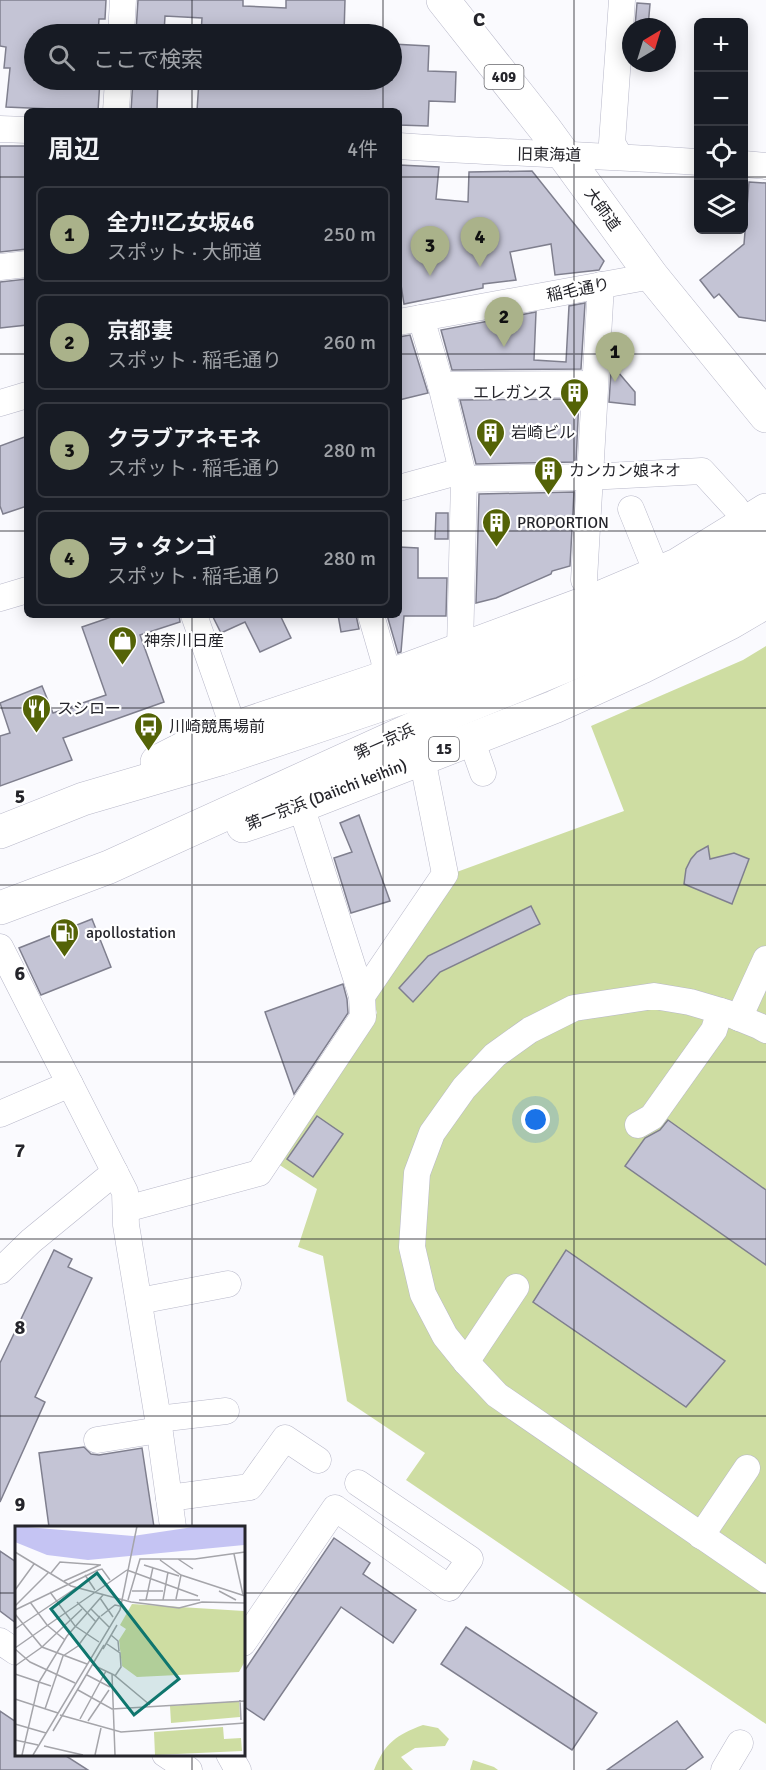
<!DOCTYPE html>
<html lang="ja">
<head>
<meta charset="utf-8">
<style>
	body { margin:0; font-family:Signika,"Noto Sans JP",sans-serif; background:#242831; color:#f1f3f6 }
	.controls { position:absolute; right:18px; top:18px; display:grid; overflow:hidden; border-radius:9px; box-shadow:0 3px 15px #0003 }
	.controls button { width:54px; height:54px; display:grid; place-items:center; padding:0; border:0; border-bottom:2px solid #363941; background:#171b24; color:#f1f3f6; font:30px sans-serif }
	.compass { position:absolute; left:622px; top:18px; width:54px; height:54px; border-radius:50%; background:#171b24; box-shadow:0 3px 15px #0003; rotate:38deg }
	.you { position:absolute; left:536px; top:1120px; width:21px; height:21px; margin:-15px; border:4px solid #fff; border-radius:50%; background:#1a73e8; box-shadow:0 0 0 9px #1a73e833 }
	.badge { display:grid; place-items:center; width:39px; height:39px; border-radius:50%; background:#aab28a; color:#111; font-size:20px; font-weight:700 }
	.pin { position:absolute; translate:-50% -50px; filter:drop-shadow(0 2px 3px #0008) }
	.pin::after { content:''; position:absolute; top:32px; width:21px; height:18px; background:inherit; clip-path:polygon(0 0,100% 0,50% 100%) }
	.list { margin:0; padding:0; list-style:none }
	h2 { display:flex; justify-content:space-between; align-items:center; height:78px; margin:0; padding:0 24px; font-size:26px }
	h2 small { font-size:20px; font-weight:400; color:#9ea1a6 }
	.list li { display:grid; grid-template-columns:39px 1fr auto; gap:18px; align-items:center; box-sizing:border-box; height:96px; margin:0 12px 12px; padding:0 12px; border:2px solid #363941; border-radius:9px }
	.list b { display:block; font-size:22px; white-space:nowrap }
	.list p { margin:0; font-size:20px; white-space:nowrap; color:#9ea1a6 }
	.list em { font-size:20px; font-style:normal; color:#9ea1a6 }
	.icon { flex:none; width:33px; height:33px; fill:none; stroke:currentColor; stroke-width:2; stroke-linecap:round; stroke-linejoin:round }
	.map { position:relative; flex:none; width:766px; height:1770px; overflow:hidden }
	.search { position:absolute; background:#171b24; box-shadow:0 3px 15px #0003; left:24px; top:24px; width:378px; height:66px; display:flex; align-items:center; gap:15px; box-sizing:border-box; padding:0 21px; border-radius:33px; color:#9ea1a6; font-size:22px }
	.panel { position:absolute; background:#171b24; box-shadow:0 3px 15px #0003; left:24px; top:108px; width:378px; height:510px; border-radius:9px }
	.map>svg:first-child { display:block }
	.green { fill:#cedda2 }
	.building { fill:#c4c4d5; stroke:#7f7f8e; stroke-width:1.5 }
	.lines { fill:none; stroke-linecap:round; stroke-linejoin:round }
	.minor-casing { stroke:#b8b8c9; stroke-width:27 }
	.highway-casing { stroke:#b8b8c9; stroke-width:34 }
	.minor { stroke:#fff; stroke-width:26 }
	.highway { stroke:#fff; stroke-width:33 }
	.grid { fill:none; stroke:#25252b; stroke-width:1.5; stroke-opacity:0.55 }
	.labels { text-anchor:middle; stroke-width:4.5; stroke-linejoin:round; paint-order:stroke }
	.shield { fill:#fff; stroke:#66666b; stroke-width:1.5 }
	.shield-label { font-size:15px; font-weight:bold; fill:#25252b }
	.street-label { font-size:16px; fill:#25252b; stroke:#fff }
	.poi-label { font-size:16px; fill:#25252b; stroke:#fff; text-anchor:start }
	.inset-road { fill:none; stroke:#a5a5aa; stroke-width:1.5 }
	.view { fill:#0f766e; fill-opacity:0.15; stroke:#0f766e; stroke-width:3 }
	.inset-edge { fill:none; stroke:#25252b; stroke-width:3 }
	.grid-label { font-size:20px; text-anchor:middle; font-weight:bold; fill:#25252b; stroke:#fff; stroke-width:4.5; stroke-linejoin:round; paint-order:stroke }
</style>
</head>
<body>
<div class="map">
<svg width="766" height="1770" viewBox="0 0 766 1770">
	<rect width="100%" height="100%" fill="#fafafe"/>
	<g class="green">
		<polygon points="766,646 766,1724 406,1480 425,1453 347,1401 323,1256 298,1247 317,1189 278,1164 377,1013 371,992 454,873 624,811 591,726 743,660"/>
		<path d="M423 1725 438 1728 449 1739 445 1746 415 1748 401 1757 413 1770H374C385 1743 396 1735 423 1725Z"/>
		<polygon points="473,1760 494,1767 498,1770 470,1770"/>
	</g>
	<g class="building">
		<polygon points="0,0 106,0 105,19 99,19 98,34 34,34 34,80 100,80 98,111 6,107 10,68 4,68 6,47 0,46"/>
		<polygon points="138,0 243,0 243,6 286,8 286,0 345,0 344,34 201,34 202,18 165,16 164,33 136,32"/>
		<polygon points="637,3 650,4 648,27 635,27"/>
		<polygon points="392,44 429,46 428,71 456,72 455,102 429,101 428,126 399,125 399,111 197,111 199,80 392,80"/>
		<polygon points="133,80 158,80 157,111 131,111"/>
		<polygon points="0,146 27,146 27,249 0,252"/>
		<polygon points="399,165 439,167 436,199 468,202 469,172 532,171 604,261 599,270 555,275 551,244 510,252 516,280 483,284 483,288 404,304 399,272"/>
		<polygon points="749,182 766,183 766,321 739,317 719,294 714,298 700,280 744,244"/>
		<polygon points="27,279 27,325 0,328 0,282"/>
		<polygon points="585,303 581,369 452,370 441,330 536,312 534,360 566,362 569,306"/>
		<polygon points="410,335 428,393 399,400 399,337"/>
		<polygon points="611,372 618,372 635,392 635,405 609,402"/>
		<polygon points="579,399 576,462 476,464 460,400"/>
		<polygon points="27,436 27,506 3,514 0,506 0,446"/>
		<polygon points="574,492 570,566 552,571 551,574 496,598 476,603 479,494"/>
		<polygon points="436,513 448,513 448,539 435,539"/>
		<polygon points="399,547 418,548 418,578 447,578 446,616 404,616 401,652 398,653 387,615 399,615"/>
		<polygon points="117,615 179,615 180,622 140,635 164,702 63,738 72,760 0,786 0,736 10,733 0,703 42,686 53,713 106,695 82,627"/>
		<polygon points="212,615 280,615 291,638 260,652 245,622 221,633"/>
		<polygon points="338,615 356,615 359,629 341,632"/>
		<polygon points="359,815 390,901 351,913 334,858 352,852 340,823"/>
		<polygon points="708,846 710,859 734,853 749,859 732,904 684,884 686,869 691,859 697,852"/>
		<polygon points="531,906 540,924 440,972 413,1002 399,988 428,956"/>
		<polygon points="92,919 111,967 41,995 19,948"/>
		<polygon points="343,984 347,999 348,1013 294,1094 265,1012"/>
		<polygon points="317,1116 343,1134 313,1177 287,1159"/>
		<polygon points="668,1120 766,1190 766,1265 625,1166 645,1138 660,1130"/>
		<polygon points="54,1250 72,1259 68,1267 92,1278 35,1397 45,1402 0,1502 0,1363"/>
		<polygon points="566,1250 725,1361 686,1407 533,1302"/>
		<polygon points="84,1447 91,1454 99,1455 142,1448 154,1527 49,1527 39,1453"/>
		<polygon points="334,1538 370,1563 363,1574 416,1610 393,1643 341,1607 264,1720 243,1706 243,1673"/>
		<polygon points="0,1551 16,1562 16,1623 0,1611"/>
		<polygon points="466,1627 597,1713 572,1750 441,1664"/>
		<polygon points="0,1711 16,1722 16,1754 63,1754 88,1770 0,1770"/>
		<polygon points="677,1721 703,1757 685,1770 607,1770"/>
	</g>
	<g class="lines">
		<defs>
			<g id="minor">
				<polyline points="121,34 123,0"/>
				<polyline points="116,111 118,80"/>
				<polyline points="0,129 27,130"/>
				<path d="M399 146C499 153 599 155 698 162"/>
				<polyline points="620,157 612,143 622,0"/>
				<polyline points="744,164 766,166"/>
				<polyline points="0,267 27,264"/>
				<polyline points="421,318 441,385 464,479 460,649"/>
				<polyline points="399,322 652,276"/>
				<polyline points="441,385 594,384"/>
				<polyline points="0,403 27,395"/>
				<polyline points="464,479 588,477 702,471 735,507 746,523"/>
				<polyline points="399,488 461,471"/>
				<polyline points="631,509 657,573"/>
				<polyline points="584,580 601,285"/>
				<polyline points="0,598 27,590"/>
				<polyline points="194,615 234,729"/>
				<polyline points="371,615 384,660 386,677"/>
				<polyline points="471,739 483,773"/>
				<polyline points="0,947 125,1192 126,1225 158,1419 173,1527"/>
				<polyline points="362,996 445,874 422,758"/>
				<polyline points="739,1018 766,959"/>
				<polyline points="766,1030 759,1026 727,1013 690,1002 654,996 574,1008 530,1030 495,1055 464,1088 432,1133 417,1173 412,1247 423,1294 445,1336 466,1362 497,1395 766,1580"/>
				<polyline points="0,1114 70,1084"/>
				<polyline points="638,1125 652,1117 714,1030 720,1011"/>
				<polyline points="126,1209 259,1173 363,1017 362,996 301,806"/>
				<polyline points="0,1271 31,1241 115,1172"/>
				<polyline points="139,1301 228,1284"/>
				<polyline points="466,1362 516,1287"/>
				<polyline points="158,1419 226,1411"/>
				<polyline points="97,1440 159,1430"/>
				<polyline points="169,1498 250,1487 285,1438 318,1460"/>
				<polyline points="701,1536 747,1468"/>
				<polyline points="0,1641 16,1652"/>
				<polyline points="243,1643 335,1508 449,1588 470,1559 358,1483"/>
				<polyline points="165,1754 189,1770"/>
				<polyline points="229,1754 238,1770"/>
				<polyline points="724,1770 740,1743"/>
			</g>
			<g id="highway">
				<polyline points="443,0 545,129 652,276 766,416"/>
				<polyline points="157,762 202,739 386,677 599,598 677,565 766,510"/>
				<polyline points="243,826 301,806 554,707 642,667 730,623 766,602"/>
				<polyline points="0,832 83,799 220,759 407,696 582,632 645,605 713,572 766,541"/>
				<polyline points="0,908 109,867 421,725 660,627 726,595 766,569"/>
			</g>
		</defs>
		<use href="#minor" class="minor-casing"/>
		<use href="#highway" class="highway-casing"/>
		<use href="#minor" class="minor"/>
		<use href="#highway" class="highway"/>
	</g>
	<path class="grid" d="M192 0V34M383 0V34M574 0V1770M192 80V111M383 80V111M0 177H27M399 177H698M744 177H766M0 354H27M399 354H766M0 531H27M399 531H766M192 615V1527M383 615V1770M0 708H766M0 885H766M0 1062H766M0 1239H766M0 1416H766M0 1593H16M243 1593H766M192 1754V1770"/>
	<defs>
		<symbol id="building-pin" viewBox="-11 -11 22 30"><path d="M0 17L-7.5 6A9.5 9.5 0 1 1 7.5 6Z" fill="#546307" stroke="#fff"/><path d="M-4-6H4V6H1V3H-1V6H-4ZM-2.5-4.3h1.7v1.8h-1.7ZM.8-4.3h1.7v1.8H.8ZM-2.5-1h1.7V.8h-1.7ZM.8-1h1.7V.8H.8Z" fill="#fff"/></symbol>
		<symbol id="shop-pin" viewBox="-11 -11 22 30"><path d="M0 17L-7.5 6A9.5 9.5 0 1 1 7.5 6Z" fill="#546307" stroke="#fff"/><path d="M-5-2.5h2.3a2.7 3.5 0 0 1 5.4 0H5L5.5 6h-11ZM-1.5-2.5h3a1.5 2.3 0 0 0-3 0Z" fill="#fff"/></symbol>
		<symbol id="restaurant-pin" viewBox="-11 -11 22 30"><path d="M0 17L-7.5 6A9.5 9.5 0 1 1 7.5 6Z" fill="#546307" stroke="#fff"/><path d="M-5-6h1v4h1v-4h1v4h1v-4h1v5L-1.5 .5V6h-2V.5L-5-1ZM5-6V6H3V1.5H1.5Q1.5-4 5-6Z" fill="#fff"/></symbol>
		<symbol id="bus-pin" viewBox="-11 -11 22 30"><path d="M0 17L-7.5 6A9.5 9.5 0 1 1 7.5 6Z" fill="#546307" stroke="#fff"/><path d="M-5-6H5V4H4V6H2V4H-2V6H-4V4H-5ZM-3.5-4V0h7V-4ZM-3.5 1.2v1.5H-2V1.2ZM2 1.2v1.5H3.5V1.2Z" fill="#fff"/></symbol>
		<symbol id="fuel-pin" viewBox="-11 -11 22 30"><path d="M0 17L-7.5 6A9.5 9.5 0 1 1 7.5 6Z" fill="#546307" stroke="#fff"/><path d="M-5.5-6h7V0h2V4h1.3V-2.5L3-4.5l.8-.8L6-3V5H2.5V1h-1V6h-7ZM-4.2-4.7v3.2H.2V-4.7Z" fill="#fff"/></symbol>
	</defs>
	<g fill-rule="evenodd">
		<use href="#building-pin" x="558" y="376" width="33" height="45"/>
		<use href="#building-pin" x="474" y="416" width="33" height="45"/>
		<use href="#building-pin" x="532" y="454" width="33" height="45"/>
		<use href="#building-pin" x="480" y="506" width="33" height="45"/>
		<use href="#shop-pin" x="106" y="624" width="33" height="45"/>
		<use href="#restaurant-pin" x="20" y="692" width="33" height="45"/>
		<use href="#bus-pin" x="132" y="710" width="33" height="45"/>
		<use href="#fuel-pin" x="48" y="916" width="33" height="45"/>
	</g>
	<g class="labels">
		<g class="shield">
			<rect x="484.5" y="65" width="39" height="24" rx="4.5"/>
			<rect x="429" y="737" width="30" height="24" rx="4.5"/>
		</g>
		<g class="shield-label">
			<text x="504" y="82">409</text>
			<text x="444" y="754">15</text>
		</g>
		<g class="street-label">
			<text transform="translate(549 154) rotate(1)" y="6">旧東海道</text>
			<text transform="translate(603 209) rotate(54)" y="6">大師道</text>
			<text transform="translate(578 289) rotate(-11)" y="6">稲毛通り</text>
			<text transform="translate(384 741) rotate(-24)" y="6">第一京浜</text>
			<text transform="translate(326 794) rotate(-21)" y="6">第一京浜 (Daiichi keihin)</text>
		</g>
		<g class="poi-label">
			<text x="553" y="398" text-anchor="end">エレガンス</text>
			<text x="511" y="438">岩崎ビル</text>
			<text x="569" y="476">カンカン娘ネオ</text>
			<text x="517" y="528">PROPORTION</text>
			<text x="144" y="646">神奈川日産</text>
			<text x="57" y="714">スシロー</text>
			<text x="169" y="732">川崎競馬場前</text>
			<text x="86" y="938">apollostation</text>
		</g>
	</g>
	<g transform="translate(15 1526)">
		<rect width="230" height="230" fill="#fafafe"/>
		<path d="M117 78 229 85V137L224 146 122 151 107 140 104 114 111 103 105 99ZM224 175 225 191 156 197 155 180ZM208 201 209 213 226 212 227 225 140 229 139 206Z" fill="#cedda2"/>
		<path d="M0 0 118 10 185 0H229V19L73 34 32 29 0 16Z" fill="#c5c4f3"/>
		<path class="inset-road" d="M0 26 56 60 116 76 164 82 187 76 230 77M219 28 228 69M163 33 178 43M145 34 166 49 230 70M129 39 164 50M112 44 183 70M36 47 45 36 86 39M70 49 80 64M49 55 85 39M0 64 19 38M117 65H148M204 65 221 74M35 66 60 100 84 116M85 72 98 91M161 73 166 49M113 74 125 33H180L230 26M124 74H185M131 74 138 41M148 74 153 46M15 76 32 99 50 114M62 76 81 96M0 80 33 47M76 83 94 101M0 84 83 44 87 43 95 54M0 88 27 121 72 138M86 90 100 79 105 80M0 103 61 62M96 109 103 115 104 125M92 118 105 127 106 141 100 150M0 122 112 44M0 123 15 136 60 157M88 123 102 99M78 139 99 149 135 179M0 140 27 121 67 83M0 148 36 160M97 148 100 229M72 149 95 161M63 164 97 183 230 175M0 173 43 187M225 174 226 194M30 183 48 130 63 120 85 90M45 189 106 206 230 197M65 193 91 145M73 195 94 164M0 198 31 207M38 205 89 119M0 214 23 219M29 220 68 229M7 229 24 156 52 110 88 69M18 229 105 84 122 0M80 229 86 202"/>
		<path class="view" d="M82 47 164 153 119 189 36 83Z"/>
		<rect width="230" height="230" class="inset-edge"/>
	</g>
	<g class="grid-label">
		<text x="479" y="26">C</text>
		<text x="20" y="803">5</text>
		<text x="20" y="980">6</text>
		<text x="20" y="1157">7</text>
		<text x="20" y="1334">8</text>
		<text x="20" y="1511">9</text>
	</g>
</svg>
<div class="controls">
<button>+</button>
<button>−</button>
<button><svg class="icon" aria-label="locate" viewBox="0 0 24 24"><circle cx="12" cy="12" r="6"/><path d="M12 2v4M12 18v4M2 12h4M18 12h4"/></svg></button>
<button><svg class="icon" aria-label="layers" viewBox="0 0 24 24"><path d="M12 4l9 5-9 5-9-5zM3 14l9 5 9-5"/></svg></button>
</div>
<svg class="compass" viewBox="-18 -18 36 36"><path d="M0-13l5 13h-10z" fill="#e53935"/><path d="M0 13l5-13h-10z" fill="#9ea1a6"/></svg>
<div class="you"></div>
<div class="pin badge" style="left:615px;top:382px">1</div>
<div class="pin badge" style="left:504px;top:347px">2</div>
<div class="pin badge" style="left:430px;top:276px">3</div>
<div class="pin badge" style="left:480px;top:267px">4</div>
<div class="search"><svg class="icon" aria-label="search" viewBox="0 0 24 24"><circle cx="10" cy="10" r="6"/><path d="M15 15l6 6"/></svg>ここで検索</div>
<section class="panel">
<h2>周辺<small>4件</small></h2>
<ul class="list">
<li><span class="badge">1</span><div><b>全力!!乙女坂46</b><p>スポット · 大師道</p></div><em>250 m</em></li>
<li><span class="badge">2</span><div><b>京都妻</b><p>スポット · 稲毛通り</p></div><em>260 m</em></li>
<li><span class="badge">3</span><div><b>クラブアネモネ</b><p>スポット · 稲毛通り</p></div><em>280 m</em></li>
<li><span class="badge">4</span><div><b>ラ・タンゴ</b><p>スポット · 稲毛通り</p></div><em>280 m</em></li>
</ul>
</section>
</div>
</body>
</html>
